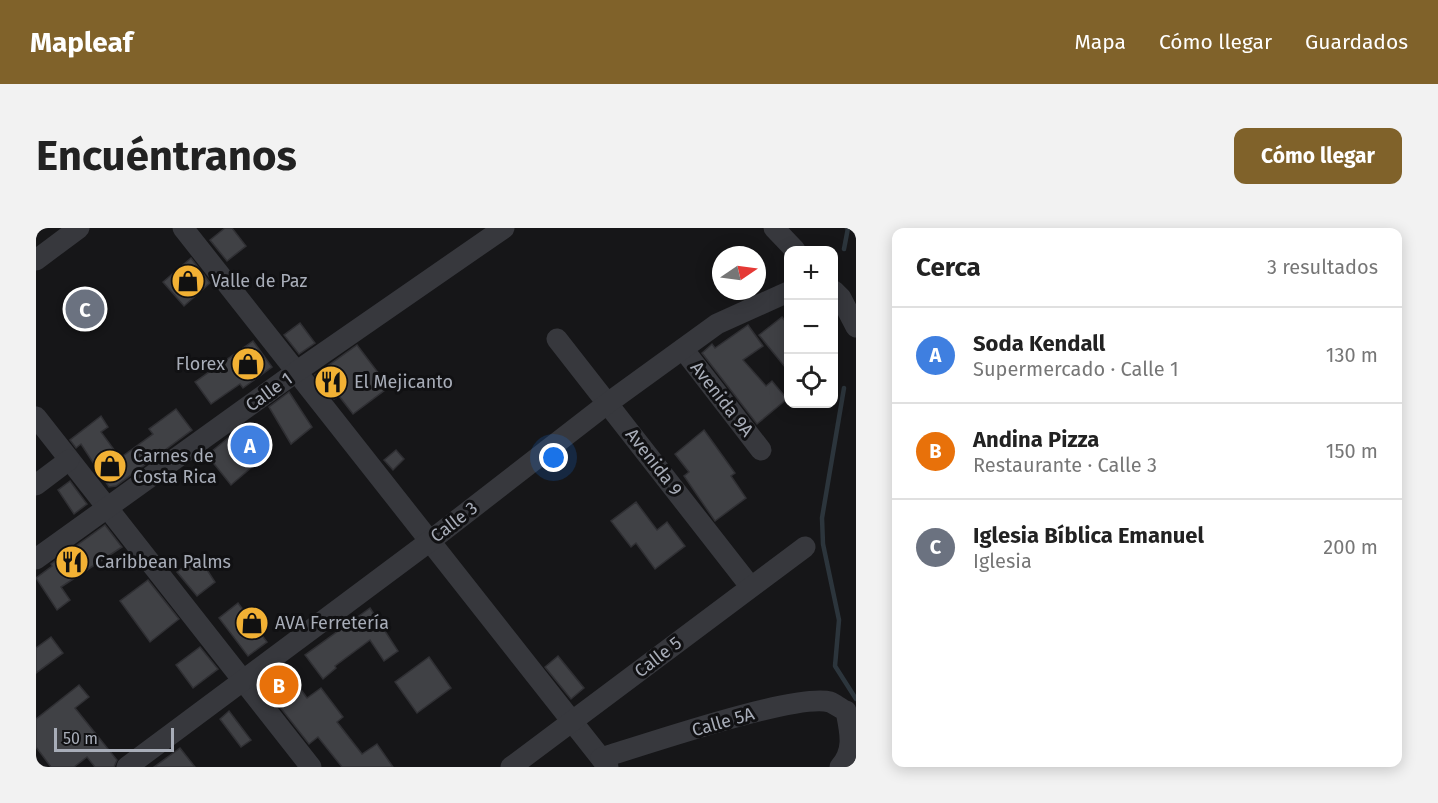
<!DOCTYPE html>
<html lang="es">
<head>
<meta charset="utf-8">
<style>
	body { margin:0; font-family:"Fira Sans",sans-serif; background:#f2f2f2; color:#222 }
	.controls { position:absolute; right:18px; top:18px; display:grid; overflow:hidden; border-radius:12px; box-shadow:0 3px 15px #0003 }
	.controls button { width:54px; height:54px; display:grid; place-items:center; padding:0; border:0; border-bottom:2px solid #e0e0e0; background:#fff; color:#222; font:30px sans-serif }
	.compass { position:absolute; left:676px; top:18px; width:54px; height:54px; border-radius:50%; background:#fff; box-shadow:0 3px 15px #0003; rotate:77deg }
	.scale { position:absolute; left:18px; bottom:15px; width:120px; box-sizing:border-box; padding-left:6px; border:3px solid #a8adb8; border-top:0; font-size:16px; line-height:21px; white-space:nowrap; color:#a8adb8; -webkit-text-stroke:4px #111113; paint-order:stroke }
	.you { position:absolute; left:518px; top:230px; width:21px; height:21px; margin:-15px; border:4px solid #fff; border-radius:50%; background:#1a73e8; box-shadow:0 0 0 9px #1a73e833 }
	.badge { display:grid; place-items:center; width:39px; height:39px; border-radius:50%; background:#80622a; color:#fff; font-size:20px; font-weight:700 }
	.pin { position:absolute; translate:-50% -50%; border:3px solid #fff; box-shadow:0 2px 6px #0006 }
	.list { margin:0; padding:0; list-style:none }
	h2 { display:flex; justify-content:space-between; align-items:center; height:78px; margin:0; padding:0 24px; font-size:26px }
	h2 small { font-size:20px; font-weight:400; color:#767676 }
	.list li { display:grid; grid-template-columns:39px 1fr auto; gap:18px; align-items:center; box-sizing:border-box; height:96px; padding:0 24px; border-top:2px solid #e0e0e0 }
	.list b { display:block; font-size:22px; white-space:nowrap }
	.list p { margin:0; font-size:20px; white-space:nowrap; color:#767676 }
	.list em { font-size:20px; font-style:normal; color:#767676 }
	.icon { flex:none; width:33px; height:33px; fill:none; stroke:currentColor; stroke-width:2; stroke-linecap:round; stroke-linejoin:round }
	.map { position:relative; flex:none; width:820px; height:539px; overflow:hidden; border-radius:12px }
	header { display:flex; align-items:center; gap:36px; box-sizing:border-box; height:84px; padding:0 30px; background:#80622a; color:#fff }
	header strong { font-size:28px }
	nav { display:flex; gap:33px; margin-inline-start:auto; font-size:21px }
	.intro { display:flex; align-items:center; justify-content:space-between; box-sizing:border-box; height:144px; padding:0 36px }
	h1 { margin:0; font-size:42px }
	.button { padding:15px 27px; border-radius:12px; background:#80622a; color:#fff; font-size:21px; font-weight:700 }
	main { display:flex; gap:36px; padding:0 36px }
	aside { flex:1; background:#fff; border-radius:12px; box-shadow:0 3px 15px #0003 }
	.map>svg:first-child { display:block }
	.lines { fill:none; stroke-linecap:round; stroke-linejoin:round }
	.stream { stroke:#2c353c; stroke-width:4.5 }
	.building { fill:#404145; stroke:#303034; stroke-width:1.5 }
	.minor { stroke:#37383d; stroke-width:21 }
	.labels { text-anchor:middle; stroke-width:6; stroke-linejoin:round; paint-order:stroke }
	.poi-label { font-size:18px; fill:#a8adb8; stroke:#111113; text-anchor:start }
	.street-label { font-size:18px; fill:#a8adb8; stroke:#111113 }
</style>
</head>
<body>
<header>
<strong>Mapleaf</strong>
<nav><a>Mapa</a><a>Cómo llegar</a><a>Guardados</a></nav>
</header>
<div class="intro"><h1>Encuéntranos</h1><a class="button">Cómo llegar</a></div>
<main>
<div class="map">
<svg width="820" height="539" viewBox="0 0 820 539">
	<rect width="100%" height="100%" fill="#161618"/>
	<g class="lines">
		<g class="stream">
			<polyline points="808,21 812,0"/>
			<polyline points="808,160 786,290 787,316 803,392 799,438 820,471"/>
		</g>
	</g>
	<g class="building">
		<polygon points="189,0 196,0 210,18 191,33 174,12"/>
		<polygon points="155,30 174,55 148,78 127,54"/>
		<polygon points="746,89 753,98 753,144 723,107"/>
		<polygon points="264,95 279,115 263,126 248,107"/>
		<polygon points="712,97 727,118 707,132 730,158 736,153 751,171 721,196 666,125 676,116 679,120"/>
		<polygon points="217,113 236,139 207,160 204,156 175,176 159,154"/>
		<polygon points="321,117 353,159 317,186 303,168 298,171 279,147"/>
		<polygon points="253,164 276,199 255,216 233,179"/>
		<polygon points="140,181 156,202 80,258 73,259 45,216 40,220 34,212 65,188 72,199 65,204 84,230 117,206 113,201"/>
		<polygon points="207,198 230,227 195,257 171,227"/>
		<polygon points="668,202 699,245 695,248 710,270 679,293 648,248 653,244 639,226"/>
		<polygon points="360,222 368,231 357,242 348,232"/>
		<polygon points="34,253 51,276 38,286 22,262"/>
		<polygon points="600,274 621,302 631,294 649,318 619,341 600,315 595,319 575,293"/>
		<polygon points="69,297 86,319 25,359 34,372 21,382 0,350 16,338 15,336"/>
		<polygon points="162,328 179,354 161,368 141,344"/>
		<polygon points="112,352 143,391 114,414 84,373"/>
		<polygon points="202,375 231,414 212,428 183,390"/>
		<polygon points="334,380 362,423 348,433 334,412 299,438 300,440 287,451 269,427"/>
		<polygon points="15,409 27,425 0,445 0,420"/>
		<polygon points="164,419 182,441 157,460 140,437"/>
		<polygon points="522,428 548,460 535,471 509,439"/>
		<polygon points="393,429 415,460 381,485 359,454"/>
		<polygon points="248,438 271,470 285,460 307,489 301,494 326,526 341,516 357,539 306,539 282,509 273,516 225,455"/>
		<polygon points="43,457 53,469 39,480 81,532 78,539 59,539 51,529 38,539 15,539 0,519 0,491"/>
		<polygon points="193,483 215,512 205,519 184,491"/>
		<polygon points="144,520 159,539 118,539"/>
	</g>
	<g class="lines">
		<g class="minor">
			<polyline points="147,0 572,539"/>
			<polyline points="738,0 759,22"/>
			<polyline points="0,32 43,0"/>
			<polyline points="798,63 805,70 820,99"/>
			<polyline points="521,111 714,358"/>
			<polyline points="647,121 725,222"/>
			<polyline points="0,189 275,539"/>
			<polyline points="0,257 33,232"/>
			<polyline points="0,331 260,144 468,0"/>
			<path d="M565 530C608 517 759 465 794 474 799 476 805 481 810 483 814 504 819 522 804 539"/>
			<polyline points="91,539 394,313 572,175 681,96 752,64"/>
			<polyline points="475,539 769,319"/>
		</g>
	</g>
	<defs>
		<symbol id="shop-disc" viewBox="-11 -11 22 22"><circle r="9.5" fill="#f2b134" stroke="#111113"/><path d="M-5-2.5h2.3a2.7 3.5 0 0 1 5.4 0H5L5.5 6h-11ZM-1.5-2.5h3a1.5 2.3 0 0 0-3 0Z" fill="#111"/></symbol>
		<symbol id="restaurant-disc" viewBox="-11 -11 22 22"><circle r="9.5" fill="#f2b134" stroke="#111113"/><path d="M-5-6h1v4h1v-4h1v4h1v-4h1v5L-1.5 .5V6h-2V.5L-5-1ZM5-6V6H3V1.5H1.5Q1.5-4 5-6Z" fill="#111"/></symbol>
	</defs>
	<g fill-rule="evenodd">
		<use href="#shop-disc" x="133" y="34" width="38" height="38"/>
		<use href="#shop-disc" x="193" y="117" width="38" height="38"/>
		<use href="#restaurant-disc" x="276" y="135" width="38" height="38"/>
		<use href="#shop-disc" x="55" y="219" width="38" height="38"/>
		<use href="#restaurant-disc" x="17" y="315" width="38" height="38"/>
		<use href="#shop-disc" x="197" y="376" width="38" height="38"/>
	</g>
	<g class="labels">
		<g class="poi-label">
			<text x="175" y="59">Valle de Paz</text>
			<text x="189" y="142" text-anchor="end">Florex</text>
			<text x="318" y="160">El Mejicanto</text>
			<text x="97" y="234">Carnes de<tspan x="97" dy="21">Costa Rica</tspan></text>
			<text x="59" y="340">Caribbean Palms</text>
			<text x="239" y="401">AVA Ferretería</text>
		</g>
		<g class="street-label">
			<text transform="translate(233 164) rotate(-36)" y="6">Calle 1</text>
			<text transform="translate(686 171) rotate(52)" y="6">Avenida 9A</text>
			<text transform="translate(618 234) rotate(52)" y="6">Avenida 9</text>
			<text transform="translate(418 294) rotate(-38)" y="6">Calle 3</text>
			<text transform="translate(622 429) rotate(-38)" y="6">Calle 5</text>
			<text transform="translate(687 494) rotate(-16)" y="6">Calle 5A</text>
		</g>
	</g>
</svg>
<div class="controls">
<button>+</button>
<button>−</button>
<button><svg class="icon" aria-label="locate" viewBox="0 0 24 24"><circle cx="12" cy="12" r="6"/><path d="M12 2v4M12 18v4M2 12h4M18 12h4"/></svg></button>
</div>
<svg class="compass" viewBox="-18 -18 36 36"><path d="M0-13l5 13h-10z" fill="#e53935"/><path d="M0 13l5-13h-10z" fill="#767676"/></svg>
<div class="scale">50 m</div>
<div class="you"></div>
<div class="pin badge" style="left:214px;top:217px;background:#3f7fe0">A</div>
<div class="pin badge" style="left:243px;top:457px;background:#e8710a">B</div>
<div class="pin badge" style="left:49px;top:81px;background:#6b7280">C</div>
</div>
<aside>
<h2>Cerca<small>3 resultados</small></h2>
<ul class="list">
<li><span class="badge" style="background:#3f7fe0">A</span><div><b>Soda Kendall</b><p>Supermercado · Calle 1</p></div><em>130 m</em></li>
<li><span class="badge" style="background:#e8710a">B</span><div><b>Andina Pizza</b><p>Restaurante · Calle 3</p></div><em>150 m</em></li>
<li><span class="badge" style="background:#6b7280">C</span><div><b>Iglesia Bíblica Emanuel</b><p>Iglesia</p></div><em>200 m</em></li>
</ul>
</aside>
</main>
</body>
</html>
